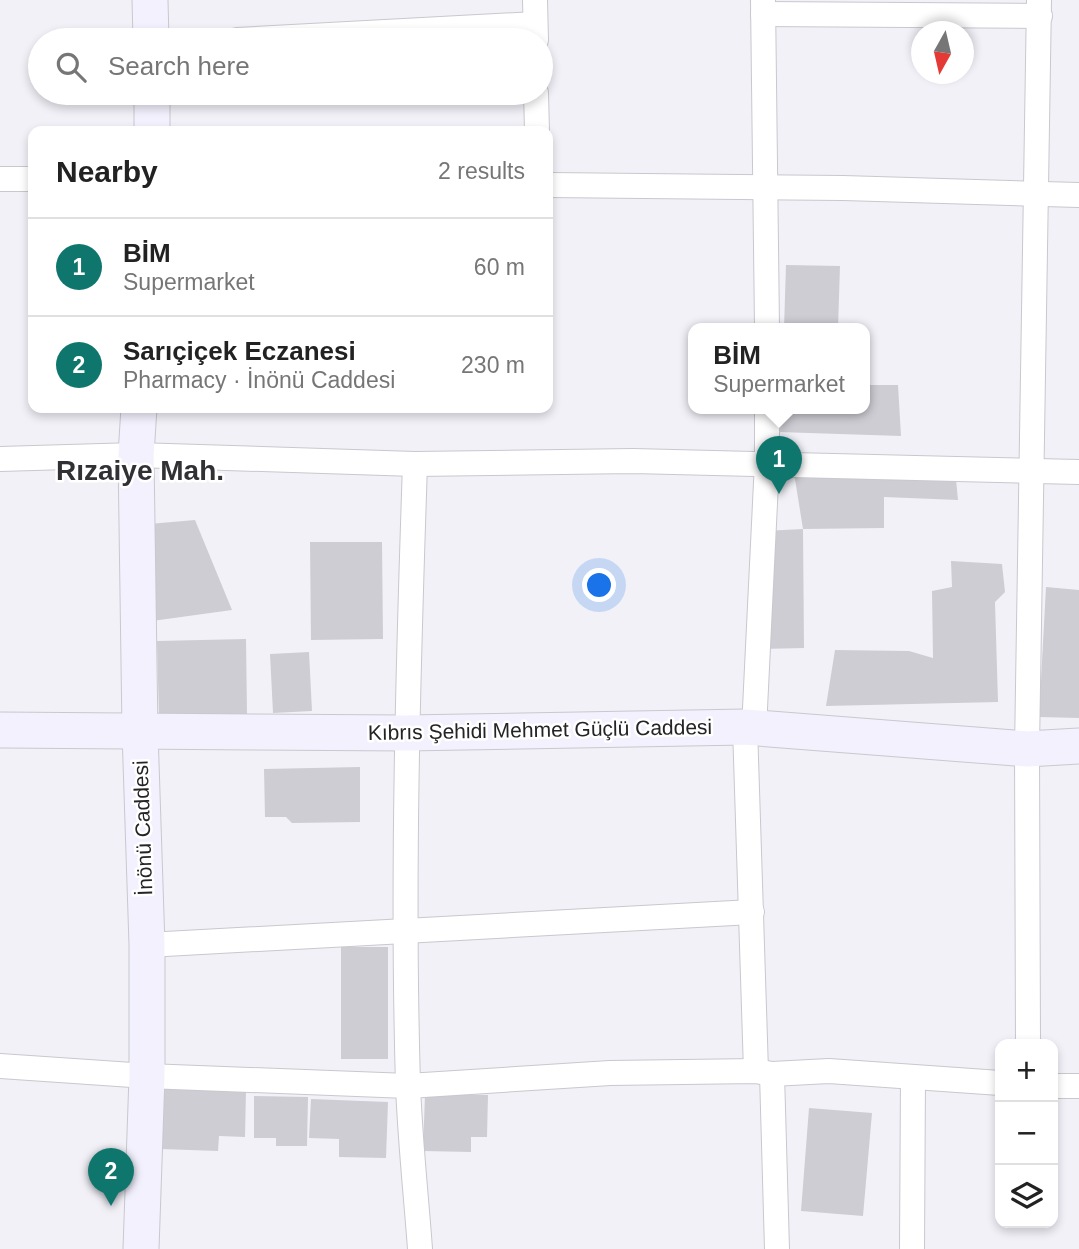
<!DOCTYPE html>
<html lang="en">
<head>
<meta charset="utf-8">
<style>
	body { margin:0; font-family:Helvetica,sans-serif; background:#f6f6f6; color:#222 }
	.controls { position:absolute; right:21px; bottom:21px; display:grid; overflow:hidden; border-radius:14px; box-shadow:0 4px 10px #0003 }
	.controls button { width:63px; height:63px; display:grid; place-items:center; padding:0; border:0; border-bottom:2px solid #e0e0e0; background:#fff; color:#222; font:35px sans-serif }
	.compass { position:absolute; left:911px; top:21px; width:63px; height:63px; border-radius:50%; background:#fff; box-shadow:0 4px 10px #0003; rotate:188deg }
	.you { position:absolute; left:600px; top:586px; width:24px; height:24px; margin:-18px; border:5px solid #fff; border-radius:50%; background:#1a73e8; box-shadow:0 0 0 10px #1a73e833 }
	.badge { display:grid; place-items:center; width:46px; height:46px; border-radius:50%; background:#0f766e; color:#fff; font-size:23px; font-weight:700 }
	.pin { position:absolute; translate:-50% -58px; filter:drop-shadow(0 2px 4px #0008) }
	.pin::after { content:''; position:absolute; top:37px; width:24px; height:21px; background:inherit; clip-path:polygon(0 0,100% 0,50% 100%) }
	.popup { position:absolute; left:688px; top:323px; width:182px; height:91px; box-sizing:border-box; display:grid; place-content:center; border-radius:14px; background:#fff; filter:drop-shadow(0 2px 5px #0005); font-size:23px; white-space:nowrap; color:#767676 }
	.popup b { font-size:26px; color:#222 }
	.popup::after { content:''; position:absolute; left:50%; top:100%; margin-left:-14px; border:14px solid transparent; border-top-color:#fff }
	.list { margin:0; padding:0; list-style:none }
	h2 { display:flex; justify-content:space-between; align-items:center; height:91px; margin:0; padding:0 28px; font-size:30px }
	h2 small { font-size:23px; font-weight:400; color:#767676 }
	.list li { display:grid; grid-template-columns:46px 1fr auto; gap:21px; align-items:center; box-sizing:border-box; height:98px; padding:0 28px; border-top:2px solid #e0e0e0 }
	.list b { display:block; font-size:26px; white-space:nowrap }
	.list p { margin:0; font-size:23px; white-space:nowrap; color:#767676 }
	.list em { font-size:23px; font-style:normal; color:#767676 }
	.icon { flex:none; width:38px; height:38px; fill:none; stroke:currentColor; stroke-width:2; stroke-linecap:round; stroke-linejoin:round }
	.map { position:relative; flex:none; width:1079px; height:1249px; overflow:hidden }
	.search { position:absolute; background:#fff; box-shadow:0 4px 10px #0003; left:28px; top:28px; width:525px; height:77px; display:flex; align-items:center; gap:18px; box-sizing:border-box; padding:0 24px; border-radius:38px; color:#767676; font-size:26px }
	.panel { position:absolute; background:#fff; box-shadow:0 4px 10px #0003; left:28px; top:126px; width:525px; height:287px; border-radius:14px }
	.map>svg:first-child { display:block }
	.building { fill:#cecdd4 }
	.lines { fill:none; stroke-linecap:round; stroke-linejoin:round }
	.street-casing { stroke:#c8c8ce; stroke-width:26 }
	.secondary-casing { stroke:#c8c8ce; stroke-width:37 }
	.street { stroke:#fff; stroke-width:24 }
	.secondary { stroke:#f2f1fd; stroke-width:35 }
	.labels { text-anchor:middle; stroke-width:5; stroke-linejoin:round; paint-order:stroke }
	.street-label { font-size:21px; fill:#242426; stroke:#fff }
	.district-label { font-size:28px; font-weight:bold; fill:#303035; stroke:#fff }
</style>
</head>
<body>
<div class="map">
<svg width="1079" height="1249" viewBox="0 0 1079 1249">
	<rect width="100%" height="100%" fill="#f2f1f8"/>
	<g class="building">
		<polygon points="786,265 840,266 838,328 784,328"/>
		<polygon points="865,385 898,385 901,436 778,432 775,408 865,408"/>
		<polygon points="955,469 958,500 884,497 884,528 803,529 804,648 758,649 764,531 803,529 794,473"/>
		<polygon points="195,520 232,610 152,621 149,524"/>
		<polygon points="310,542 382,542 383,639 311,640"/>
		<polygon points="951,561 1002,564 1005,592 995,602 998,702 826,706 835,650 909,651 933,658 932,591 952,587"/>
		<polygon points="1046,587 1079,590 1079,718 1039,717"/>
		<polygon points="246,639 247,714 159,716 157,641"/>
		<polygon points="309,652 312,711 273,713 270,654"/>
		<polygon points="360,767 360,822 292,823 286,817 265,817 264,769"/>
		<rect x="341" y="947" width="47" height="112"/>
		<polygon points="163,1088 246,1090 245,1137 219,1136 218,1151 161,1149"/>
		<polygon points="425,1094 488,1095 487,1137 471,1137 471,1152 423,1151"/>
		<polygon points="254,1096 308,1097 307,1146 276,1146 276,1138 254,1138"/>
		<polygon points="311,1099 388,1102 386,1158 339,1157 339,1139 309,1138"/>
		<polygon points="809,1108 872,1113 863,1216 801,1211"/>
	</g>
	<g class="lines">
		<defs>
			<g id="street">
				<polyline points="535,0 536,40"/>
				<polyline points="763,0 767,328"/>
				<polyline points="763,14 1040,16"/>
				<polyline points="237,40 535,24"/>
				<polyline points="536,93 537,131"/>
				<polyline points="0,179 33,179"/>
				<polyline points="548,185 843,188 1079,195"/>
				<polyline points="0,459 136,455 415,464 633,461 1079,472"/>
				<path d="M415 464C408 671 402 878 408 1085 410 1140 416 1194 420 1249"/>
				<polyline points="745,727 756,1071"/>
				<polyline points="754,729 767,462 767,408"/>
				<polyline points="147,945 752,912"/>
				<polyline points="1028,1044 1027,749 1039,0"/>
				<polyline points="0,1066 147,1076 408,1086 610,1073 756,1071 772,1074 829,1071 1000,1083"/>
				<polyline points="772,1074 777,1249"/>
				<polyline points="1053,1086 1079,1086"/>
				<polyline points="912,1249 913,1077"/>
			</g>
			<g id="secondary">
				<polyline points="150,0 151,40"/>
				<polyline points="152,93 152,131"/>
				<polyline points="139,408 136,455 140,732 147,945 147,1076 141,1249"/>
				<polyline points="0,730 406,733 745,727 1027,749 1079,746"/>
			</g>
		</defs>
		<use href="#street" class="street-casing"/>
		<use href="#secondary" class="secondary-casing"/>
		<use href="#street" class="street"/>
		<use href="#secondary" class="secondary"/>
	</g>
	<g class="labels">
		<g class="street-label">
			<text transform="translate(540 730) rotate(-1)" y="7">Kıbrıs Şehidi Mehmet Güçlü Caddesi</text>
			<text transform="translate(143 828) rotate(-92)" y="7">İnönü Caddesi</text>
		</g>
		<g class="district-label">
			<text x="140" y="480">Rızaiye Mah.</text>
		</g>
	</g>
</svg>
<div class="controls">
<button>+</button>
<button>−</button>
<button><svg class="icon" aria-label="layers" viewBox="0 0 24 24"><path d="M12 4l9 5-9 5-9-5zM3 14l9 5 9-5"/></svg></button>
</div>
<svg class="compass" viewBox="-18 -18 36 36"><path d="M0-13l5 13h-10z" fill="#e53935"/><path d="M0 13l5-13h-10z" fill="#767676"/></svg>
<div class="you"></div>
<div class="pin badge" style="left:779px;top:494px">1</div>
<div class="popup"><b>BİM</b>Supermarket</div>
<div class="pin badge" style="left:111px;top:1206px">2</div>
<div class="search"><svg class="icon" aria-label="search" viewBox="0 0 24 24"><circle cx="10" cy="10" r="6"/><path d="M15 15l6 6"/></svg>Search here</div>
<section class="panel">
<h2>Nearby<small>2 results</small></h2>
<ul class="list">
<li><span class="badge">1</span><div><b>BİM</b><p>Supermarket</p></div><em>60 m</em></li>
<li><span class="badge">2</span><div><b>Sarıçiçek Eczanesi</b><p>Pharmacy · İnönü Caddesi</p></div><em>230 m</em></li>
</ul>
</section>
</div>
</body>
</html>
